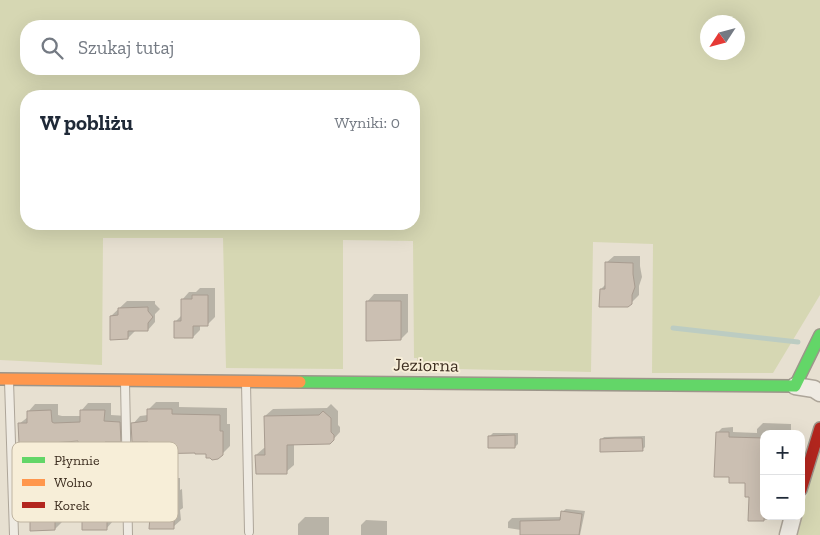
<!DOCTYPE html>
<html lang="pl">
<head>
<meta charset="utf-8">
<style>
	body { margin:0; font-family:"Zilla Slab",serif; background:#f2f2f3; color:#1f2937 }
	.controls { position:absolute; right:15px; bottom:15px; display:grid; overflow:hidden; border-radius:10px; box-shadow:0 5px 20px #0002 }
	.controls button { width:45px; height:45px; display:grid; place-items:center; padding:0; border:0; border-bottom:1px solid #e0e1e3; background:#fff; color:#1f2937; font:25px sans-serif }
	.compass { position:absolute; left:700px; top:15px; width:45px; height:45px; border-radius:50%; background:#fff; box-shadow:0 5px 20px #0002; rotate:234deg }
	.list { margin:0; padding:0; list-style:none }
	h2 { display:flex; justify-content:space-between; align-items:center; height:65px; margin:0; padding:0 20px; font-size:21px }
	h2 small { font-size:16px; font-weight:400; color:#747a83 }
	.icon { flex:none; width:28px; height:28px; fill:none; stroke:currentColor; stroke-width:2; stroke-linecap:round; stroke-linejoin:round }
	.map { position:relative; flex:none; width:820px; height:535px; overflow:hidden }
	.search { position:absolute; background:#fff; box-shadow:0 5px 20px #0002; left:20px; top:20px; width:400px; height:55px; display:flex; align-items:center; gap:12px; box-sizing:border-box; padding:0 18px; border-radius:20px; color:#747a83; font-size:19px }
	.panel { position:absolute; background:#fff; box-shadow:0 5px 20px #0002; left:20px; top:90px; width:400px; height:140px; border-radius:20px }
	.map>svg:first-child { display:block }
	.green { fill:#d6d7b3; fill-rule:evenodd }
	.shadow { fill:#0003 }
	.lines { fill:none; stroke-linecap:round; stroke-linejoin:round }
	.stream { stroke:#bcccc2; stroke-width:5 }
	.building { fill:#cbbfb2; stroke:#a89c90 }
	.lane-casing { stroke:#ada599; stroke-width:10 }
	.street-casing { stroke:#ada599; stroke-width:19 }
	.fast-casing { stroke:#9c958a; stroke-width:14 }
	.slow-casing { stroke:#9c958a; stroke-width:14 }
	.jam-casing { stroke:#9c958a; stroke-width:14 }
	.lane { stroke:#efebe3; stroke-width:8 }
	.street { stroke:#efebe3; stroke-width:16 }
	.fast { stroke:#63d668; stroke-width:11 }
	.slow { stroke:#ff974d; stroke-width:11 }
	.jam { stroke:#b3261e; stroke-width:11 }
	.labels { text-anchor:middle; stroke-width:4; stroke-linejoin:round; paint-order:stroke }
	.street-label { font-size:18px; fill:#3d2e20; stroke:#f7eed8 }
	.key { fill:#f7eed8; stroke:#bfb4a1; stroke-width:1 }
	.key-label { font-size:14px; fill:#3d2e20 }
</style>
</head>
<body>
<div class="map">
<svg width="820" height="535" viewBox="0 0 820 535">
	<rect width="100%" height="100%" fill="#e7e0d1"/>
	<g class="green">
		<path d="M0 0H820V295L773 373H652L653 244 593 242 591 372 417 368V358H414L413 241 343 240V369L226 368 223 238H103L102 365 0 360ZM738 22V52H708V22ZM414 26V69H26V26ZM26 96H414V224H26Z"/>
		<polygon points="820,452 820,535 794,535"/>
	</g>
	<g class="shadow">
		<polygon points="614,256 640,256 640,266 642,277 639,286 639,295 628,306 601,289 606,284 606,263"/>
		<polygon points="200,288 215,288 215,317 208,324 200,324 200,330 193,337 175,322 182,315 182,300 189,292 196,292"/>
		<polygon points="374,294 408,294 408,332 401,339 367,302"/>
		<polygon points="127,301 155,301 155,304 160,309 155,314 155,322 148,330 135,331 128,338 111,316"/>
		<polygon points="156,402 179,402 179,407 227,408 227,424 230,424 230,446 218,458 208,453 150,441 133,424 140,416 148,415 148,410"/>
		<polygon points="88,403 111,403 111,415 127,416 127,434 120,441 112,441 112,446 105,453 79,439 59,441 59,446 52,453 28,442 19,424 28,417 28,412 35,404 58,404 58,415 62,416 81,416 81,411"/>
		<polygon points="331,404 338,411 338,425 340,427 340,432 330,443 294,443 294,465 286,472 256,455 264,448 266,448 265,416 273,409 327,408"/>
		<polygon points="763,423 791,424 791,434 764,434 764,516 771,516 767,520 749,519 750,496 746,481 717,433 722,428 733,427 733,432 757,433 757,429"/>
		<polygon points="493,433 518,433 518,444 515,447 490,436"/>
		<polygon points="645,436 645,447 642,450 601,440 604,437"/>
		<polygon points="157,478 180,478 180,490 182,489 183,508 180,510 181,520 173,527 151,516 134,498 141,491 150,490 150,485"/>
		<polygon points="61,479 61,491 83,491 83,486 90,479 113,479 113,490 128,491 129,508 121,516 113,516 113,521 106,529 83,517 62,517 62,522 55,529 31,517 22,499 37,480"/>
		<polygon points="566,509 585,511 580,535 521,535 521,530 508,528 508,522 512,518 562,517 562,512"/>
		<polygon points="305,517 329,517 329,535 298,535 298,524"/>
		<polygon points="366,520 387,521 387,535 361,535 361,525"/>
	</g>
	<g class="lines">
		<polyline class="stream" points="673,328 798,342"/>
	</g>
	<g class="building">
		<polygon points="605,262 633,263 633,274 635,287 632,295 632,304 628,307 599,307 600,289 605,289"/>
		<polygon points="192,295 208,295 208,326 193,326 193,338 174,338 174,321 181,321 181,299 192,299"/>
		<polygon points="366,301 401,301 401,340 366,341"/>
		<polygon points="148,307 148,311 153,317 148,323 148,331 128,331 128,339 110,340 110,316 118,315 118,308"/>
		<polygon points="147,409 172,409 172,414 220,415 220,431 223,431 223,455 218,459 212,460 210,458 206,458 206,454 195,454 195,453 148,454 148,442 132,442 131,423 147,421"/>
		<polygon points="51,410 52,422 54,423 80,422 80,410 105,410 104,421 120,422 121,442 105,442 105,454 80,455 80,443 78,443 78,441 52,443 53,454 28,455 27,443 19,443 18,423 27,423 27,411"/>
		<polygon points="323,411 331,418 331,432 334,435 334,440 330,444 287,445 287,474 256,474 255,455 265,455 264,416 319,415"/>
		<polygon points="716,432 729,432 729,437 764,438 764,521 748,521 749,497 745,497 745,483 729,483 729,477 714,477"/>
		<polygon points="515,435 515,448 488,448 488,436"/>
		<polygon points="615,438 642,438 643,451 600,452 600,439"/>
		<polygon points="173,484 173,496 176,496 176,516 174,517 174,529 149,529 150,517 133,516 133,498 149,497 148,485"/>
		<polygon points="106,485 106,497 122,497 122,517 107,518 107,530 82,530 82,518 55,519 55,530 30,531 30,519 21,519 20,499 29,499 29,486 54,486 54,497 82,498 82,486"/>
		<polygon points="561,511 582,514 579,535 520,535 520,521 560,520"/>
	</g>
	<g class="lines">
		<defs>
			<g id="lane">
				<polyline points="9,381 14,535"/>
				<polyline points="125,382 128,535"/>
				<polyline points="246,383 249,532"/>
			</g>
			<g id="street">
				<polyline points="795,386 814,389 820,393"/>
				<polyline points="788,535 793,516"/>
			</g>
			<polyline id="fast" points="300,382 795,386 820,335"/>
			<polyline id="slow" points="0,379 300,382"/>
			<polyline id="jam" points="801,490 820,428"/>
		</defs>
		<use href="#lane" class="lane-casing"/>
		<use href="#street" class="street-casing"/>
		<use href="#fast" class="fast-casing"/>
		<use href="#slow" class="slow-casing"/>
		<use href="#jam" class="jam-casing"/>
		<use href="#lane" class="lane"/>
		<use href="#street" class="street"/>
		<use href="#fast" class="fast"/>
		<use href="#slow" class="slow"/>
		<use href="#jam" class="jam"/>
	</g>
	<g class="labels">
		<g class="street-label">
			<text transform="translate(426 365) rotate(1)" y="6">Jeziorna</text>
		</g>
	</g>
	<rect x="12" y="442" width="166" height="80" rx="8" class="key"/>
	<rect x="22" y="457" width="23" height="6" fill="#63d668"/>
	<rect x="22" y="479" width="23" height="7" fill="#ff974d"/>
	<rect x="22" y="502" width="23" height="6" fill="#b3261e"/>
	<g class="key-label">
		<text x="54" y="465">Płynnie</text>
		<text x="54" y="487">Wolno</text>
		<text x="54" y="510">Korek</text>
	</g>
</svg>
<div class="controls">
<button>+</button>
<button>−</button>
</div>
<svg class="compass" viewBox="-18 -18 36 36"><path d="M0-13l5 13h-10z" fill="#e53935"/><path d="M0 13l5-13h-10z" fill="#747a83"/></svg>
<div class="search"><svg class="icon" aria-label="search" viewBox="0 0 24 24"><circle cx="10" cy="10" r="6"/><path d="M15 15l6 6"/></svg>Szukaj tutaj</div>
<section class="panel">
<h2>W pobliżu<small>Wyniki: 0</small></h2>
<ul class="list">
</ul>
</section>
</div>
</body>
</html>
